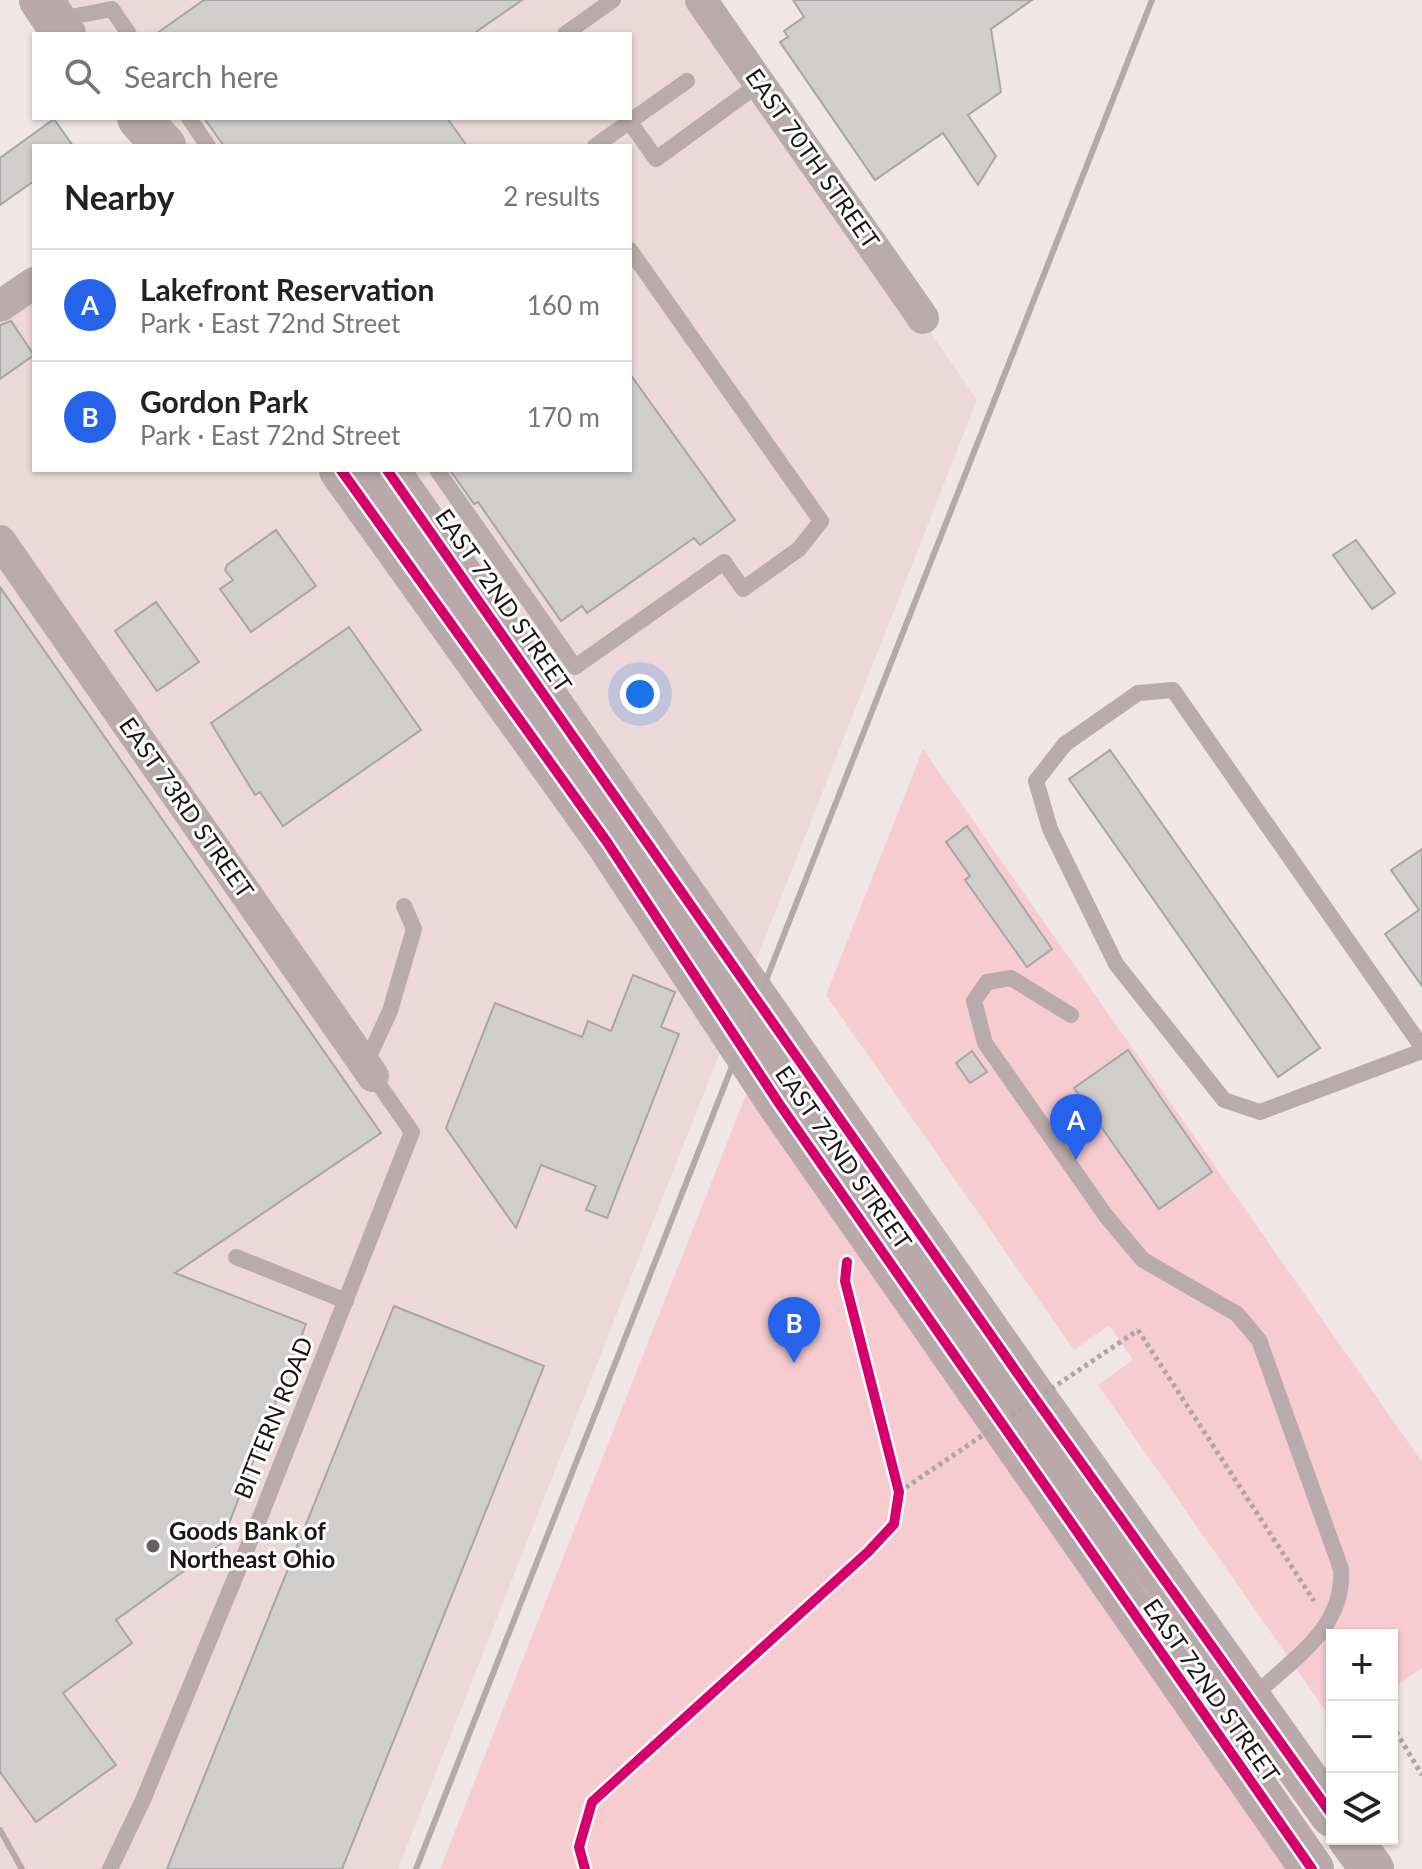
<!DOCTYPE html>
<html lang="en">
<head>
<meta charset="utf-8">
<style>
	body { margin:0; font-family:Lato,sans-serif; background:#f2f2f2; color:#222 }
	.controls { position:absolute; right:24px; bottom:24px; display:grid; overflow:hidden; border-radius:0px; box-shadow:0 2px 6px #0004 }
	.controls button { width:72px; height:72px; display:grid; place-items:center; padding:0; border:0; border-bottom:2px solid #e0e0e0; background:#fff; color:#222; font:40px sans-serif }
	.you { position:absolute; left:640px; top:694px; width:28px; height:28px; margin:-20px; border:6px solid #fff; border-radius:50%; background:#1a73e8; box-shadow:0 0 0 12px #1a73e833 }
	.badge { display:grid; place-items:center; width:52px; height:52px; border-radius:50%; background:#2563eb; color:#fff; font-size:26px; font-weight:700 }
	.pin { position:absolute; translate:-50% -66px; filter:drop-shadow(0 2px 4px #0008) }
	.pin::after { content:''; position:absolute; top:42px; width:28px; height:24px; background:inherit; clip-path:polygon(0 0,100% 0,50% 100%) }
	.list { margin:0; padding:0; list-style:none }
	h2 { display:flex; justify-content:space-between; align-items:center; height:104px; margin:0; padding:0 32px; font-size:34px }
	h2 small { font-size:26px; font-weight:400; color:#767676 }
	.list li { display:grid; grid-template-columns:52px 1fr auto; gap:24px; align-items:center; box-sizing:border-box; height:112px; padding:0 32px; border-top:2px solid #e0e0e0 }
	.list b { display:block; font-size:30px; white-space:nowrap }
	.list p { margin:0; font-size:26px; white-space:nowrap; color:#767676 }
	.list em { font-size:26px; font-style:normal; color:#767676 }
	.icon { flex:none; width:44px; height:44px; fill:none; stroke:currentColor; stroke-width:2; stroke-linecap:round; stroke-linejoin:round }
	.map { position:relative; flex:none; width:1422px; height:1869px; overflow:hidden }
	.search { position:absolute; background:#fff; box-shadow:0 2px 6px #0004; left:32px; top:32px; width:600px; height:88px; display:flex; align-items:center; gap:20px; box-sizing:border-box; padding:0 28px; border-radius:0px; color:#767676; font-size:30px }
	.panel { position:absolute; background:#fff; box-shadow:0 2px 6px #0004; left:32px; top:144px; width:600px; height:328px; border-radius:0px }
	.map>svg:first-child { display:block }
	.built { fill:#ecd8d9 }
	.green { fill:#f6ccd0 }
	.building { fill:#cfcecd; stroke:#a7a5a5; stroke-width:2 }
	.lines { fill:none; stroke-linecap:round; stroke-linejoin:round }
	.path { stroke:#b0a5a5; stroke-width:5; stroke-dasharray:4 4; stroke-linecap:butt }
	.lane { stroke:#b9aaab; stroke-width:16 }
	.street { stroke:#b9aaab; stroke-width:32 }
	.secondary { stroke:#b9a9aa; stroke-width:44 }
	.rail { stroke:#b4a8a9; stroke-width:6 }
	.path-bridge { stroke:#b0a5a5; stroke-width:5; stroke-dasharray:4 4; stroke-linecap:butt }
	.cycleway-casing { stroke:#fff; stroke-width:15 }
	.cycleway { stroke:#d6006c; stroke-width:10 }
	.poi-dot { fill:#675e5f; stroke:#fff; stroke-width:3 }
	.labels { text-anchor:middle; stroke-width:6; stroke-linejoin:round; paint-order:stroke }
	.street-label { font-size:24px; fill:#1c1516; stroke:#fff }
	.poi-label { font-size:24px; font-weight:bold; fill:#1c1516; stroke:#fff; text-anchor:start }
</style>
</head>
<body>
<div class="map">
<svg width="1422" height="1869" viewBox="0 0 1422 1869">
	<rect width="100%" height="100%" fill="#f1e6e6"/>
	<polygon class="built" points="41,0 701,0 977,400 398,1869 0,1869 0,306 34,283 34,470 630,470 630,146 163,146 136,118 630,118 630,34 64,34"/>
	<g class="green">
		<polygon points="923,749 1422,1462 1422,1668 1392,1689 1392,1635 1332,1635 1332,1720 1098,1385 1133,1360 1109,1325 1074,1350 826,995"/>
		<polygon points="751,1082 1302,1869 440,1869"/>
	</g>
	<g class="building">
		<polygon points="204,0 522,0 473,34 156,34"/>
		<polygon points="793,0 1032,0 991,29 1001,92 968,115 996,156 978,185 943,133 875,180 780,42 788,37 784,31 804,17"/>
		<polygon points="204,118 447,118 467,146 224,146"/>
		<polygon points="54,119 73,146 34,146 34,181 0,205 0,158"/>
		<polygon points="11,321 34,355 0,379 0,325"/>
		<polygon points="630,374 735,520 700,545 694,538 587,613 582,606 561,621 478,502 474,504 450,470 630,470"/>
		<polygon points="276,530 316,586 251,632 220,589 233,580 225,570 227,565"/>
		<polygon points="1356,540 1395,593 1372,609 1333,555"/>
		<polygon points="0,587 381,1133 175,1273 306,1324 221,1544 116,1620 132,1643 63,1693 116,1765 36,1822 0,1772"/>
		<polygon points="156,602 199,662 157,691 115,631"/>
		<polygon points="349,627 421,730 283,826 260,792 255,795 211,723"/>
		<polygon points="1110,750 1320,1048 1278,1077 1069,779"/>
		<polygon points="967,826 1052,949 1027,967 965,880 970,876 946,842"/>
		<polygon points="1422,849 1422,986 1385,934 1419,910 1391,870"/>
		<polygon points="633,975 675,992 661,1027 679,1034 607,1218 586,1210 596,1186 541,1165 516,1228 446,1128 495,1003 582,1037 588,1021 611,1031"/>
		<polygon points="1128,1050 1212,1172 1159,1209 1074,1088"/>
		<polygon points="972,1051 987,1072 970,1083 956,1063"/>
		<polygon points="394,1306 544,1366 342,1869 167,1869"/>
	</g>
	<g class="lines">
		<g class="path">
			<polyline points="1138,1330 1314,1601"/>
			<polyline points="1392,1725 1422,1775"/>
		</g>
		<g class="lane">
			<polyline points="60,19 112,9 129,34"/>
			<polyline points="565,34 613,0"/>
			<polyline points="189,118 208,146"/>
			<polyline points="629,121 656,159 759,84"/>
			<polyline points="595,146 687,81"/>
			<polyline points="437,470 575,667 724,562 743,589 799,549 821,521 630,250"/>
			<path d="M1071 1015 1011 978 987 982 974 1001 985 1043 1106 1216 1143 1260 1237 1314 1259 1340 1341 1569C1345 1630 1291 1659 1252 1698"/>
			<polyline points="1422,1047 1173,690 1138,693 1065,744 1036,781 1050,829 1116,964 1224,1100 1260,1112 1422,1051"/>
			<polyline points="365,1065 390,1011 414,929 404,906"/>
			<polyline points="236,1257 346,1301"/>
			<polyline points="110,1869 143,1800 261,1515 412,1132 373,1076"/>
		</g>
		<g class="street">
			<polyline points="701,0 923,318"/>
			<polyline points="0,306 34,283"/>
			<polyline points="0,541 373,1076"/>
		</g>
		<g class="secondary">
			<polyline points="41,0 64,34"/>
			<polyline points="139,118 164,146"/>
			<polyline points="341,470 607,842 778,1102 1312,1869"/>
			<polyline points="387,470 1027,1387 1332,1815"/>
			<polyline points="1350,1839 1372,1869"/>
		</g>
		<g class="rail">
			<polyline points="0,1830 22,1869"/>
			<polyline points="416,1869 1152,0"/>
		</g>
		<polyline class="path-bridge" points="899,1492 1138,1330"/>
		<defs>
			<g id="cycleway">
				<polyline points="341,470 607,842 778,1102 1312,1869"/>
				<polyline points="387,470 1027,1387 1332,1815"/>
				<polyline points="585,1869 579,1847 592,1802 868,1552 894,1524 899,1492 845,1281 847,1262"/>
			</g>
		</defs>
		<use href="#cycleway" class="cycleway-casing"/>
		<use href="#cycleway" class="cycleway"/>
	</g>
	<circle class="poi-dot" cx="153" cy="1546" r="8"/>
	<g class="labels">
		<g class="street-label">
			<text transform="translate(812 159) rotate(55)" y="8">EAST 70TH STREET</text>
			<text transform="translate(503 601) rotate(55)" y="8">EAST 72ND STREET</text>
			<text transform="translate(186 808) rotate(55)" y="8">EAST 73RD STREET</text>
			<text transform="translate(843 1158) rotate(55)" y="8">EAST 72ND STREET</text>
			<text transform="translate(274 1418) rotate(-68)" y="8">BITTERN ROAD</text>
			<text transform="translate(1211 1691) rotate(55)" y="8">EAST 72ND STREET</text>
		</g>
		<g class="poi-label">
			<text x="169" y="1540">Goods Bank of<tspan x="169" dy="28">Northeast Ohio</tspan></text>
		</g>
	</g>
</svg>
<div class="controls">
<button>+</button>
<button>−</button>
<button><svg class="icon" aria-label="layers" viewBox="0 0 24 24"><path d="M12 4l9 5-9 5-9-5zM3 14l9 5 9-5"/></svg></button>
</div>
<div class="you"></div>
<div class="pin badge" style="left:1076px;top:1160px">A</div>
<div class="pin badge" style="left:794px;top:1363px">B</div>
<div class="search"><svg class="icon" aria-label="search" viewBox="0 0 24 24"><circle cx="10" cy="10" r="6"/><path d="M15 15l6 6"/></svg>Search here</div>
<section class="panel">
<h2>Nearby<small>2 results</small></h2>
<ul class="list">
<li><span class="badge">A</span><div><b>Lakefront Reservation</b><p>Park · East 72nd Street</p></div><em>160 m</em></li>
<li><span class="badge">B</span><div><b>Gordon Park</b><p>Park · East 72nd Street</p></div><em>170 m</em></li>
</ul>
</section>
</div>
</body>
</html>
